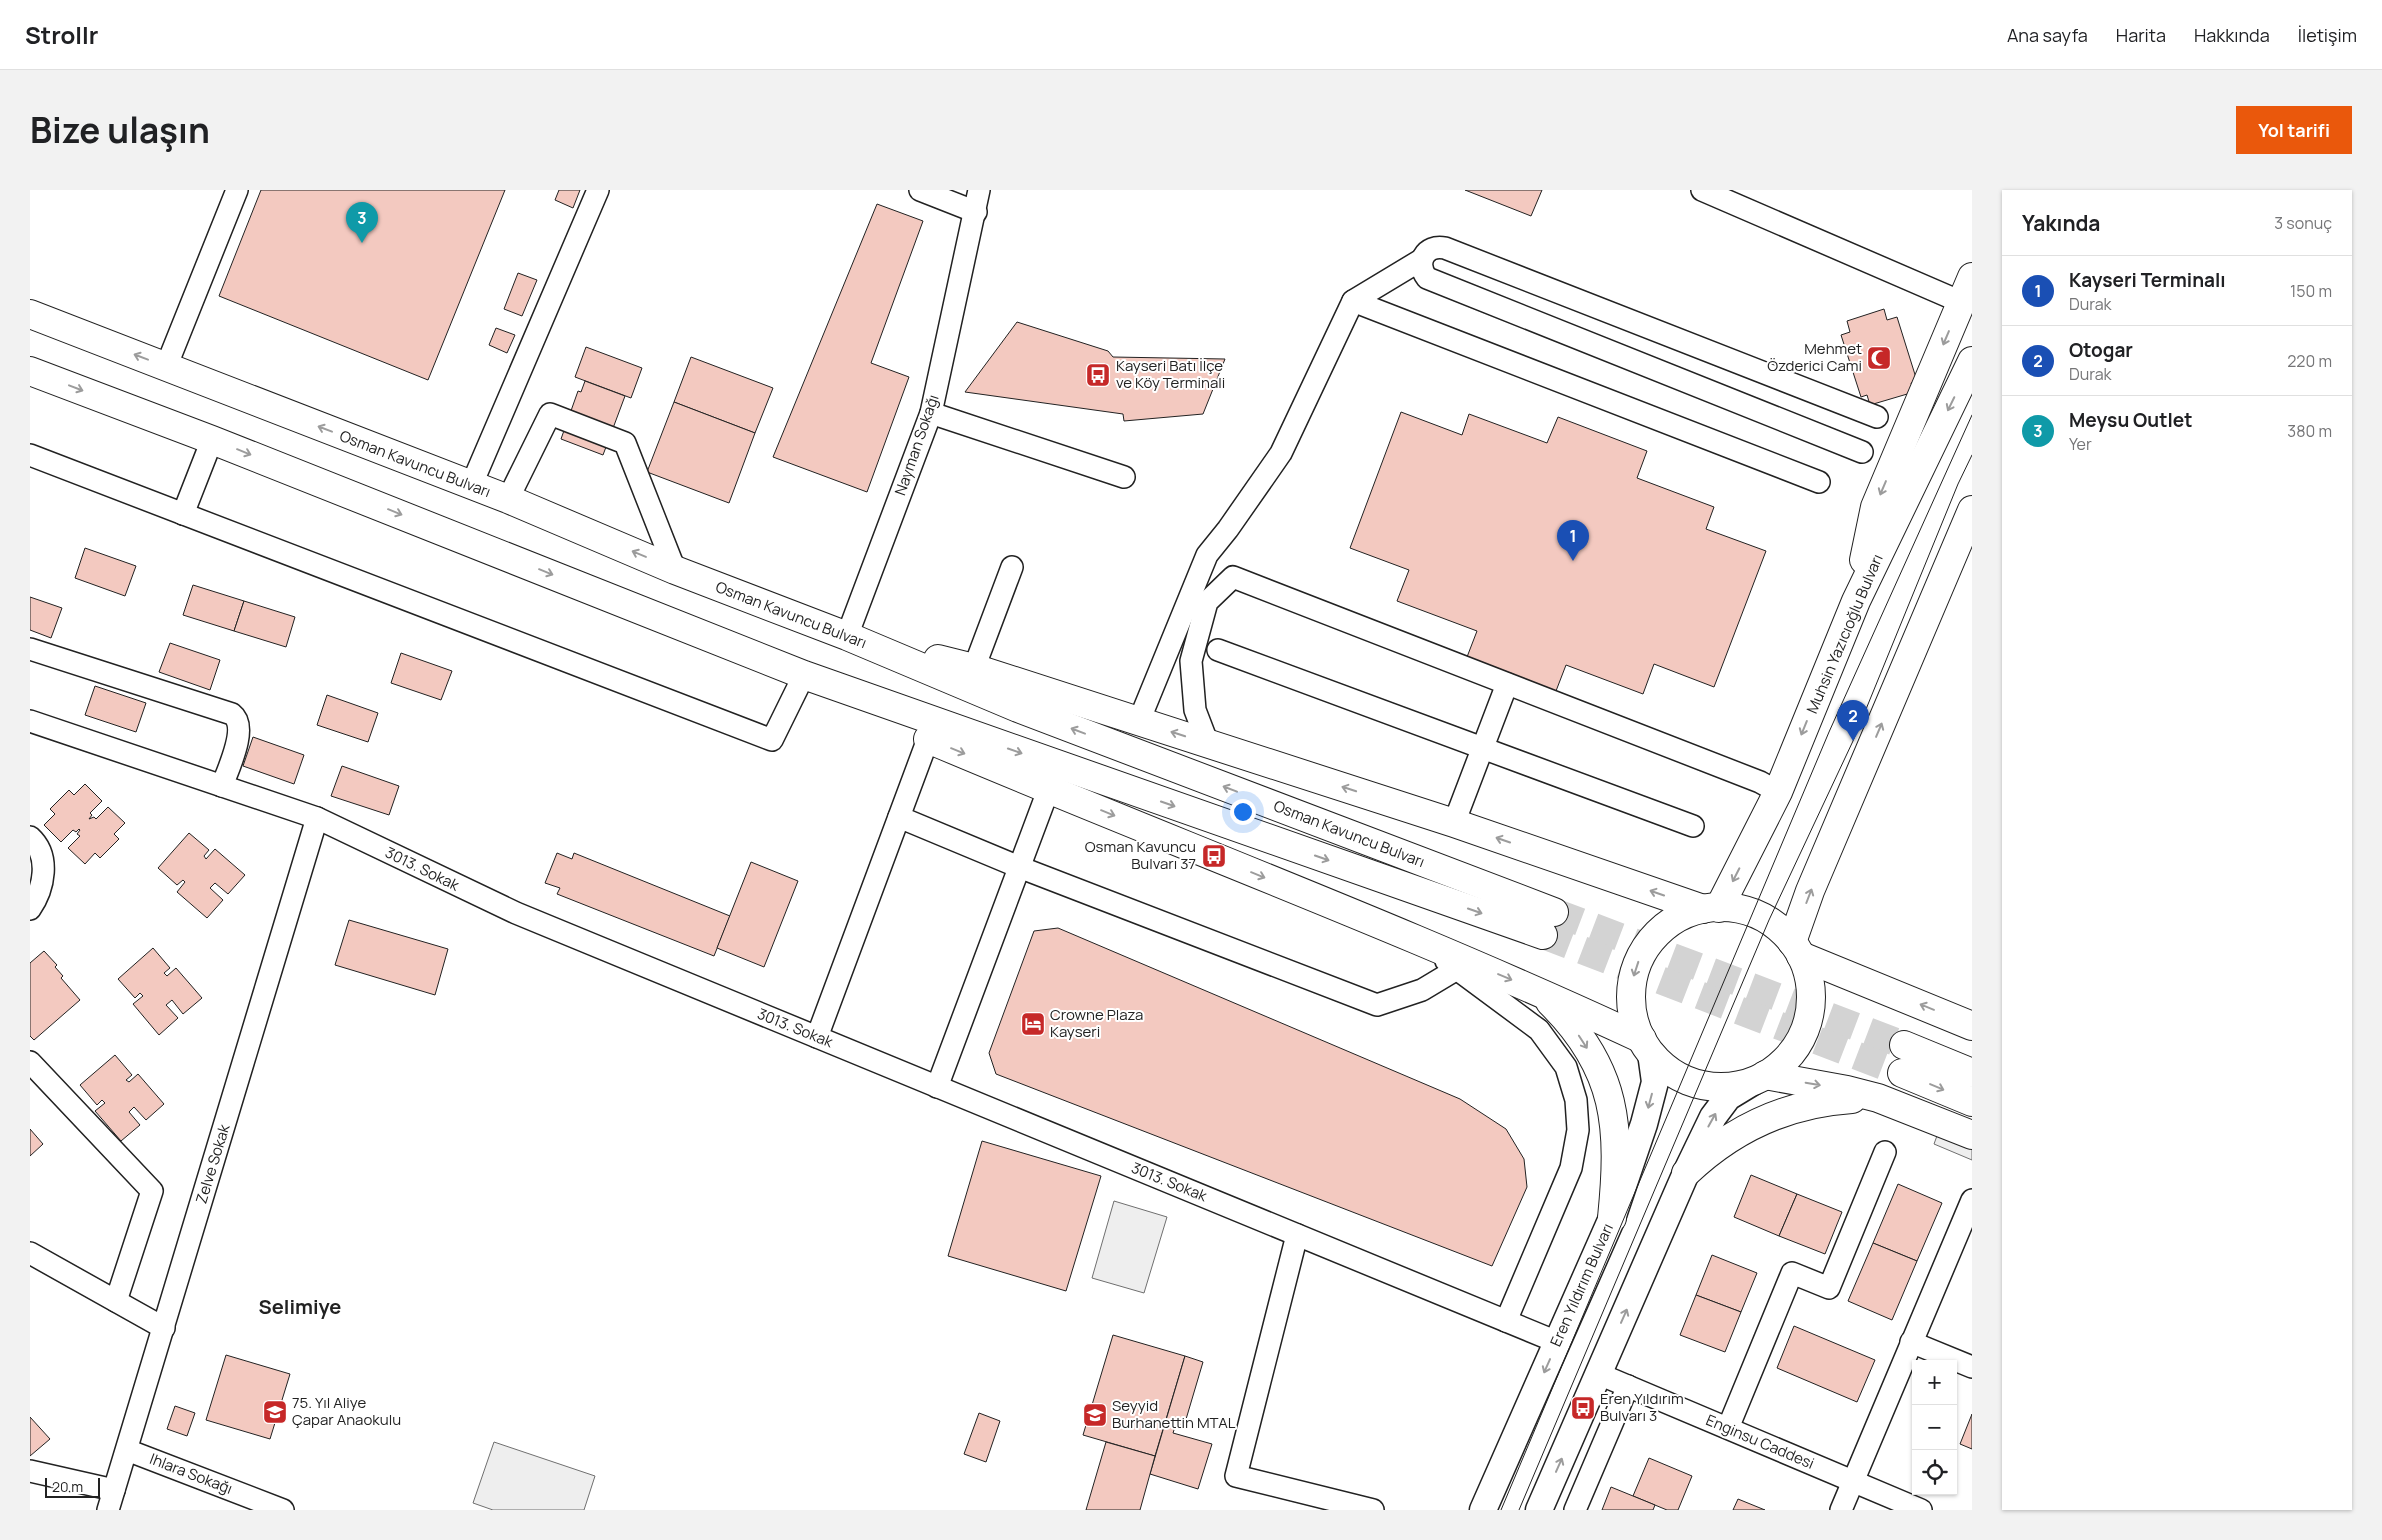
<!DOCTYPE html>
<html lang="tr">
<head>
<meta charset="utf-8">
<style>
	body { margin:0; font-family:Manrope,sans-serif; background:#f2f2f2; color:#202124 }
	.controls { position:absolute; right:15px; bottom:15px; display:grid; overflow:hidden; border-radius:0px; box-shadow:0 1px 4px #0004 }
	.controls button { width:45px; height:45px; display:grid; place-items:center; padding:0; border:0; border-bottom:1px solid #e0e0e0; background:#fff; color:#202124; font:25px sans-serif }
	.scale { position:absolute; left:15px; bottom:12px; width:55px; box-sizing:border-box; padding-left:5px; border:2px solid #222; border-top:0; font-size:14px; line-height:18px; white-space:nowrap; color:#222; -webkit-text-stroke:4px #fff; paint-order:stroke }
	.you { position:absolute; left:1212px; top:621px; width:18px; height:18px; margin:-12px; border:4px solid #fff; border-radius:50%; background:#1a73e8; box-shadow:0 0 0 8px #1a73e833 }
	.badge { display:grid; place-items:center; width:32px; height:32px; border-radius:50%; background:#ea580c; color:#fff; font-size:16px; font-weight:700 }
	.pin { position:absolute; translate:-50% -41px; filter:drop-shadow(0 1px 2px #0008) }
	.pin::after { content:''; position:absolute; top:26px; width:18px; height:15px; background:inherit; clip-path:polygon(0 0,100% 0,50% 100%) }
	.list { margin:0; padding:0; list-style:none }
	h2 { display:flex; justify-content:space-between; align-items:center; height:65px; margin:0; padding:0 20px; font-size:21px }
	h2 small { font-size:16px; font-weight:400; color:#757577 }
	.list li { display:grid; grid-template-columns:32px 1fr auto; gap:15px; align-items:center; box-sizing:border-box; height:70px; padding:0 20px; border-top:1px solid #e0e0e0 }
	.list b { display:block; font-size:19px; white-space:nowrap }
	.list p { margin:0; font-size:16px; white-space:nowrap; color:#757577 }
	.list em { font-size:16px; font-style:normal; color:#757577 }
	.icon { flex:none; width:28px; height:28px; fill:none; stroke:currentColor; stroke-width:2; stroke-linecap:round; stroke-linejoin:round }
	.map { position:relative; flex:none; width:1942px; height:1320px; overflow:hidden; border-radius:0px }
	header { display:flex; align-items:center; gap:30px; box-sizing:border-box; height:70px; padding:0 25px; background:#fff; border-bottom:1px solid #e0e0e0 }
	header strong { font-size:24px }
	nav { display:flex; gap:28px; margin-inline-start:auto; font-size:18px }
	.intro { display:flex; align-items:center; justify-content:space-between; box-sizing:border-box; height:120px; padding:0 30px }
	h1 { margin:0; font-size:35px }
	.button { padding:12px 22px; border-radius:0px; background:#ea580c; color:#fff; font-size:18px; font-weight:700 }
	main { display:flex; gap:30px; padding:0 30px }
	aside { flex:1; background:#fff; border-radius:0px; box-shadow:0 1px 4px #0004 }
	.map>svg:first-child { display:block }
	.green { fill:#eee; stroke:#6f6f6f }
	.building { fill:#f3c9c0; stroke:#222 }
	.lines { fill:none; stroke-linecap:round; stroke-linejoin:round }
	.highway-tunnel { stroke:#d3d3d3; stroke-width:28; stroke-dasharray:28 14; stroke-linecap:butt }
	.minor-casing { stroke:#222; stroke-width:24 }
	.major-casing { stroke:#222; stroke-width:29 }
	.highway-casing { stroke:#222; stroke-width:30 }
	.minor { stroke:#fff; stroke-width:21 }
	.major { stroke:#fff; stroke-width:26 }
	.highway { stroke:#fff; stroke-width:28 }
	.tram { stroke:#222; stroke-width:1 }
	.oneway { stroke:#9c9c9c }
	.labels { text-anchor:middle; stroke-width:4; stroke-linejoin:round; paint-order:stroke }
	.poi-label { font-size:15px; fill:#222; stroke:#fff; text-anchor:start }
	.street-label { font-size:15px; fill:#222; stroke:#fff }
	.district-label { font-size:20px; font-weight:bold; fill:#222; stroke:#fff }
</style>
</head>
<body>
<header>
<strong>Strollr</strong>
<nav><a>Ana sayfa</a><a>Harita</a><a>Hakkında</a><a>İletişim</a></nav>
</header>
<div class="intro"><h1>Bize ulaşın</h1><a class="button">Yol tarifi</a></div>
<main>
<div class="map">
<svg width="1942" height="1320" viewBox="0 0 1942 1320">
	<rect width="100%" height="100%" fill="#fff"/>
	<g class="green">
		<polygon points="1908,943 1942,957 1942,970 1904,954"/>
		<polygon points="1084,1011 1137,1027 1114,1103 1062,1088"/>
		<polygon points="464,1252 565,1286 554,1320 463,1320 443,1313"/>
	</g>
	<g class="building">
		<polygon points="231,0 475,0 398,190 189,106"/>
		<polygon points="529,0 550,0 543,18 525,10"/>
		<polygon points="1435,0 1512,0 1501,26"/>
		<polygon points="847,14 893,31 841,173 879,187 837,302 743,267"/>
		<polygon points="488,83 507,90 492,126 474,119"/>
		<polygon points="1854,119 1857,130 1867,127 1887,191 1881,193 1884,202 1840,215 1837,205 1831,207 1811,145 1820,142 1817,131"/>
		<polygon points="987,132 1078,161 1083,167 1195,169 1173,224 1094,231 1093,224 935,202"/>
		<polygon points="466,138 485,145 477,163 459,155"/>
		<polygon points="556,157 612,178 601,208 545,187"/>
		<polygon points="661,167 743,198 725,243 644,212"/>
		<polygon points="555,191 595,206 573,265 531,249 548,201 551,202"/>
		<polygon points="644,212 725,243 699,313 617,282"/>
		<polygon points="1371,222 1432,245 1439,224 1517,253 1528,227 1617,261 1607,288 1684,317 1676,339 1736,361 1684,497 1624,474 1613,504 1536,475 1526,501 1437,467 1447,441 1367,411 1379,380 1320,358"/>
		<polygon points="55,358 106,376 95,406 45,388"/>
		<polygon points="163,395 214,411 204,441 153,425"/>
		<polygon points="0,407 32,418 21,448 0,440"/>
		<polygon points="214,411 265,427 256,457 204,441"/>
		<polygon points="140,453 190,470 180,500 129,482"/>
		<polygon points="371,463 422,481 411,510 361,493"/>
		<polygon points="65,496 116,513 106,542 55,525"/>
		<polygon points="297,505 348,523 338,552 287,535"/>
		<polygon points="223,547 274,565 264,594 213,576"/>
		<polygon points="312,576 369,596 359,625 301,606"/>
		<polygon points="55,594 72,611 60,623 62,625 59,629 64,627 66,629 78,617 95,633 84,644 89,649 70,668 65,663 55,674 38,658 50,646 47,644 50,640 49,639 46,642 43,640 31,652 14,635 25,624 20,619 39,600 44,605"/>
		<polygon points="159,643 179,660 174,666 176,669 185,659 215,685 198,704 185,693 180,698 193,710 177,728 147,702 155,692 153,690 147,695 128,678"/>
		<polygon points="527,663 542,669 544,663 700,726 684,766 527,704 530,698 515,693"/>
		<polygon points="721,672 768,691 734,777 687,758"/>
		<polygon points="319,730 418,759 405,805 305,775"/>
		<polygon points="1028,738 1430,909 1476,939 1494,969 1497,997 1462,1076 966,884 959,863 1004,741"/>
		<polygon points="123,758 140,778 134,783 137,786 146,778 172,808 153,824 142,810 136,815 148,828 129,845 103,814 113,806 110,803 105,808 88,789"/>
		<polygon points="14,761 27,775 25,777 33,786 31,788 50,810 4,850 0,846 0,773"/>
		<polygon points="85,865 102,885 96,890 99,892 108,884 134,914 116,930 104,917 99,922 110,935 91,951 65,921 75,913 72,910 67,915 50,895"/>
		<polygon points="0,939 13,954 0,966"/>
		<polygon points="952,951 1071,986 1036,1101 918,1066"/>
		<polygon points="1721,985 1767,1004 1749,1046 1704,1027"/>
		<polygon points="1868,994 1912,1013 1887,1071 1843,1053"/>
		<polygon points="1767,1004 1812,1022 1795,1064 1749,1046"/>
		<polygon points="1843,1053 1887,1071 1862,1130 1818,1111"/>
		<polygon points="1682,1065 1727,1083 1711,1122 1666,1105"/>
		<polygon points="1666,1105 1711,1122 1695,1162 1650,1145"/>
		<polygon points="1764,1136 1845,1170 1827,1212 1747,1178"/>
		<polygon points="1083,1145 1155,1166 1125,1266 1053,1245"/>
		<polygon points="196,1165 260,1184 240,1249 176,1230"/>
		<polygon points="1155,1166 1173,1172 1154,1236 1146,1234 1143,1243 1182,1254 1168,1299 1120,1284"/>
		<polygon points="145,1216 165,1223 157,1246 137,1239"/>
		<polygon points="949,1223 970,1231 956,1272 934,1264"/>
		<polygon points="1942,1224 1942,1259 1930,1254"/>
		<polygon points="0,1227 20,1249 0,1266"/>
		<polygon points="1076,1252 1125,1266 1110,1320 1056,1320"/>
		<polygon points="1619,1268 1662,1286 1648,1320 1637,1320 1603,1306"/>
		<polygon points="1581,1297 1625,1315 1623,1320 1572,1320"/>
		<polygon points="1708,1309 1735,1320 1703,1320"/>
	</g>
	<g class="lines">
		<g class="highway-tunnel">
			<polyline points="1524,722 1874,855"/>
			<polyline points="1513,745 1872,883"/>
		</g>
		<defs>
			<g id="minor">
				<polyline points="890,0 946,22"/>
				<polyline points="1672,0 1931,112"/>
				<polyline points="1323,111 1789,292"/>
				<polyline points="136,177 207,0"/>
				<polyline points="901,223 1094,287"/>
				<path d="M1832 262 1397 88C1385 73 1395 54 1415 58L1847 227"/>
				<polyline points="0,265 742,550 774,485"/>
				<polyline points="441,296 568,0"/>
				<polyline points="478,309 520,224 595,253 645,380"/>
				<polyline points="153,324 182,250"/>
				<polyline points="817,446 901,223 949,0"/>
				<path d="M0 459 202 524C219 537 198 579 192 596"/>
				<polyline points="1188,460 1663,636"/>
				<polyline points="944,478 982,377"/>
				<polyline points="0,531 287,628 486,723 1527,1152"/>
				<polyline points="1109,531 1177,365 1198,339 1251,263 1323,111 1391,70"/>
				<polyline points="1178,554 1165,520 1161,471 1177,412 1203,387 1730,592 1748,602"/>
				<polyline points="869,627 989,677 1347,815 1392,800 1427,779"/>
				<polyline points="1424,633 1477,494"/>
				<path d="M0 647C21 666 14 699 0 719"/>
				<polyline points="1416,771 1509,840 1536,877 1546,910 1548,940 1541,978 1476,1131"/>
				<polyline points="787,847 898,549"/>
				<polyline points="0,872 122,1001 86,1111"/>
				<polyline points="907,897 1019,598"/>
				<polyline points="1267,1045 1206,1286 1343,1320"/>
				<polyline points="0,1063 134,1138"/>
				<polyline points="1881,1152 1942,1177"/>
				<polyline points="1569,1184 1891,1320"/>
				<polyline points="1698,1238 1762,1083 1799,1098 1855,962"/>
				<polyline points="97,1260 253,1320"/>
				<polyline points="0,1281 84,1300"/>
				<polyline points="78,1320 287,628"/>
				<polyline points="1545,1320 1598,1196"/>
				<polyline points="1811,1320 1942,1010"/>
			</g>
			<g id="major">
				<polyline points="1453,1320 1582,1028 1614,934 1625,892 1621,863"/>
				<polyline points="1509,1320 1656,983 1683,927 1698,907 1726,890"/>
			</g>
			<g id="highway">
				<polyline points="0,124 478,309 645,380 817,446 988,518 1524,722"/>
				<polyline points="0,181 182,250 774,485 1513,745"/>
				<polyline points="1834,370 1845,317 1942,87"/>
				<polyline points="908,469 944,478 1424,633 1673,719"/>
				<path d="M898 549C1136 650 1378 740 1612 849"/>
				<circle cx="1691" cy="807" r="90"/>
				<polyline points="1689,718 1748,602 1826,411 1942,171"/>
				<polyline points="1762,752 1780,701 1942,320"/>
				<polyline points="1771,766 1942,836"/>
				<path d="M1520 812C1588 879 1591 938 1582 1028"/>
				<polyline points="1874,855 1942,883"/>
				<polyline points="1872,883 1942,912"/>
				<polyline points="1735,885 1817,900 1848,908 1942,945"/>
				<path d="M1656 983C1703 938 1757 913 1822 909"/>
			</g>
		</defs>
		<use href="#minor" class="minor-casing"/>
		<use href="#major" class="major-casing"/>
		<use href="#highway" class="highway-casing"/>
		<use href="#minor" class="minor"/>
		<use href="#major" class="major"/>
		<use href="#highway" class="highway"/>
		<g class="tram">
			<polyline points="1471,1320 1799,542 1942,225"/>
			<polyline points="1489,1320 1739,730 1823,551 1928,294 1942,265"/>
		</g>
	</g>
	<defs><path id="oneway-shaft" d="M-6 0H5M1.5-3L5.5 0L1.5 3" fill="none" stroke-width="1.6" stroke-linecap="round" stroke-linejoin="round" transform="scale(1.25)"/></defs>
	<g class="oneway">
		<use href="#oneway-shaft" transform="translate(1916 148) rotate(113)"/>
		<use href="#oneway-shaft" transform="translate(111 167) rotate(-159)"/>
		<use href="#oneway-shaft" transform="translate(46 198) rotate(21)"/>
		<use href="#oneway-shaft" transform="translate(1921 214) rotate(116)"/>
		<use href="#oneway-shaft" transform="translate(295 239) rotate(-159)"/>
		<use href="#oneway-shaft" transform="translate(214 262) rotate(22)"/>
		<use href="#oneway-shaft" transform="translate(1853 298) rotate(113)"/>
		<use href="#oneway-shaft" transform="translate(365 322) rotate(22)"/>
		<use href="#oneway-shaft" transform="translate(609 364) rotate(-157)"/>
		<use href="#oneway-shaft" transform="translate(516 382) rotate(22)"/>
		<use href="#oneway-shaft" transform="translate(1774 538) rotate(112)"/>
		<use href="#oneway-shaft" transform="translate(1849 540) rotate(-67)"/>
		<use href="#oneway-shaft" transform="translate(1048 541) rotate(-159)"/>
		<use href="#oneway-shaft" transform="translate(1148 544) rotate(-162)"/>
		<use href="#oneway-shaft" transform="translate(928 561) rotate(22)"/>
		<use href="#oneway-shaft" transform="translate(985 561) rotate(19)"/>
		<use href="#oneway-shaft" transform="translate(1200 599) rotate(-159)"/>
		<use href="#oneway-shaft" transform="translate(1319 599) rotate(-162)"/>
		<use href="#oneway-shaft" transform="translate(1138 614) rotate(19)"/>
		<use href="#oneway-shaft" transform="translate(1078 623) rotate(22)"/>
		<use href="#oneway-shaft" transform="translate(1473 650) rotate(-161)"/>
		<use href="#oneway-shaft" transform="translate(1292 668) rotate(19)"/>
		<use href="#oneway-shaft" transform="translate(1228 685) rotate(22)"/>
		<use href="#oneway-shaft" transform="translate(1706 685) rotate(117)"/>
		<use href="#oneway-shaft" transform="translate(1627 703) rotate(-161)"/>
		<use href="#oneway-shaft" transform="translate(1779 706) rotate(-69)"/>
		<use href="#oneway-shaft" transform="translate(1445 721) rotate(19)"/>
		<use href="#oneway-shaft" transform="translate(1606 779) rotate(108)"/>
		<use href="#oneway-shaft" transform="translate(1475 787) rotate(23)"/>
		<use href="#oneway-shaft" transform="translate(1897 817) rotate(-158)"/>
		<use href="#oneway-shaft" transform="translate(1553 852) rotate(57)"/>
		<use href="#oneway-shaft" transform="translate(1783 894) rotate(10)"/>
		<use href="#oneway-shaft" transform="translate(1907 897) rotate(23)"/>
		<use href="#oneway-shaft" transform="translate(1620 911) rotate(105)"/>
		<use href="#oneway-shaft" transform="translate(1682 930) rotate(-61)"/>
		<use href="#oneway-shaft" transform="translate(1594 1126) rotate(-66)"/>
		<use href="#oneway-shaft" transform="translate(1517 1176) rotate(114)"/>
		<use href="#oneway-shaft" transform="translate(1529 1275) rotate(-66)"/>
	</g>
	<defs>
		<symbol id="mosque-square" viewBox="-11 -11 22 22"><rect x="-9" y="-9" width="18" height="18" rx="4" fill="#c62828" stroke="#fff"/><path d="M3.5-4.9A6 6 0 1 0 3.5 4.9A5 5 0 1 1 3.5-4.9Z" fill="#fff"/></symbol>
		<symbol id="bus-square" viewBox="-11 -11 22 22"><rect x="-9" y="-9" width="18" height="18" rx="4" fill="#c62828" stroke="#fff"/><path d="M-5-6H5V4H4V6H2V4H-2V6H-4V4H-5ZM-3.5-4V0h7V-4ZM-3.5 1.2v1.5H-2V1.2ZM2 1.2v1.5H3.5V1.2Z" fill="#fff"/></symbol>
		<symbol id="hotel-square" viewBox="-11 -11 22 22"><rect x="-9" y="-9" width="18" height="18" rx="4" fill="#c62828" stroke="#fff"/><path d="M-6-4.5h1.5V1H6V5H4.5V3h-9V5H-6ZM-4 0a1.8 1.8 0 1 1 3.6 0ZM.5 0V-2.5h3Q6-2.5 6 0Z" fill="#fff"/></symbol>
		<symbol id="school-square" viewBox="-11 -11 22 22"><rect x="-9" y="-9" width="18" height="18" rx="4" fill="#c62828" stroke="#fff"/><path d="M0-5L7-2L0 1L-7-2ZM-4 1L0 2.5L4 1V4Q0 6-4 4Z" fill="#fff"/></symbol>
	</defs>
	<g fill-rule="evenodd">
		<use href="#mosque-square" x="1835" y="154" width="28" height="28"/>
		<use href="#bus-square" x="1054" y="171" width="28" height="28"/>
		<use href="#bus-square" x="1170" y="652" width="28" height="28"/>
		<use href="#hotel-square" x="989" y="820" width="28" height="28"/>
		<use href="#bus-square" x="1539" y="1204" width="28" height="28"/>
		<use href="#school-square" x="231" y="1208" width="28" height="28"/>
		<use href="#school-square" x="1051" y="1211" width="28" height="28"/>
	</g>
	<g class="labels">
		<g class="poi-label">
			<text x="1832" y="164" text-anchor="end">Mehmet<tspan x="1832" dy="17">Özderici Cami</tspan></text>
			<text x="1086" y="181">Kayseri Batı İlçe<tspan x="1086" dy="17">ve Köy Terminali</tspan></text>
			<text x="1166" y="662" text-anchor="end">Osman Kavuncu<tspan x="1166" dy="17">Bulvarı 37</tspan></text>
			<text x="1020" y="830">Crowne Plaza<tspan x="1020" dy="17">Kayseri</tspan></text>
			<text x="1570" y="1214">Eren Yıldırım<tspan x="1570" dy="17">Bulvarı 3</tspan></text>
			<text x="262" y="1218">75. Yıl Aliye<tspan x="262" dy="17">Çapar Anaokulu</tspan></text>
			<text x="1082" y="1221">Seyyid<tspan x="1082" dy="17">Burhanettin MTAL</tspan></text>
		</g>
		<g class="street-label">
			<text transform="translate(887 255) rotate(-71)" y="5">Nayman Sokağı</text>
			<text transform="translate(385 274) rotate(21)" y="5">Osman Kavuncu Bulvarı</text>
			<text transform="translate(761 425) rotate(21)" y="5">Osman Kavuncu Bulvarı</text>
			<text transform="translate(1815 444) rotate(-67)" y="5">Muhsin Yazıcıoğlu Bulvarı</text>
			<text transform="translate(1319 644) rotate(21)" y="5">Osman Kavuncu Bulvarı</text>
			<text transform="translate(392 679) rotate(26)" y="5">3013. Sokak</text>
			<text transform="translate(765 838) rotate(22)" y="5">3013. Sokak</text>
			<text transform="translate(183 974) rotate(-73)" y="5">Zelve Sokak</text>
			<text transform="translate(1139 992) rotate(22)" y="5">3013. Sokak</text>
			<text transform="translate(1552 1095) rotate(-66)" y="5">Eren Yıldırım Bulvarı</text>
			<text transform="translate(1730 1252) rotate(23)" y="5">Enginsu Caddesi</text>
			<text transform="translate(161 1284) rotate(21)" y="5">Ihlara Sokağı</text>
		</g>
		<g class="district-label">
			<text x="270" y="1124">Selimiye</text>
		</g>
	</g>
</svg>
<div class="controls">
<button>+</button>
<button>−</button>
<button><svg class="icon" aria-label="locate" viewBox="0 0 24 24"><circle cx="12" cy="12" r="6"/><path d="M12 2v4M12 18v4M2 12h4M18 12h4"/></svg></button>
</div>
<div class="scale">20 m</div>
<div class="you"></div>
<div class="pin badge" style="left:1543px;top:371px;background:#1a4fb4">1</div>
<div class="pin badge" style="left:1823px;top:551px;background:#1a4fb4">2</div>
<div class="pin badge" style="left:332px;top:53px;background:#0f9aa8">3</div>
</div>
<aside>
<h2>Yakında<small>3 sonuç</small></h2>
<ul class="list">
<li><span class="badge" style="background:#1a4fb4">1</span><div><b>Kayseri Terminalı</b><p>Durak</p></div><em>150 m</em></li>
<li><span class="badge" style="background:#1a4fb4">2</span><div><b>Otogar</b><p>Durak</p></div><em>220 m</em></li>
<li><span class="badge" style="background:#0f9aa8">3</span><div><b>Meysu Outlet</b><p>Yer</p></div><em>380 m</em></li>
</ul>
</aside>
</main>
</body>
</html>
